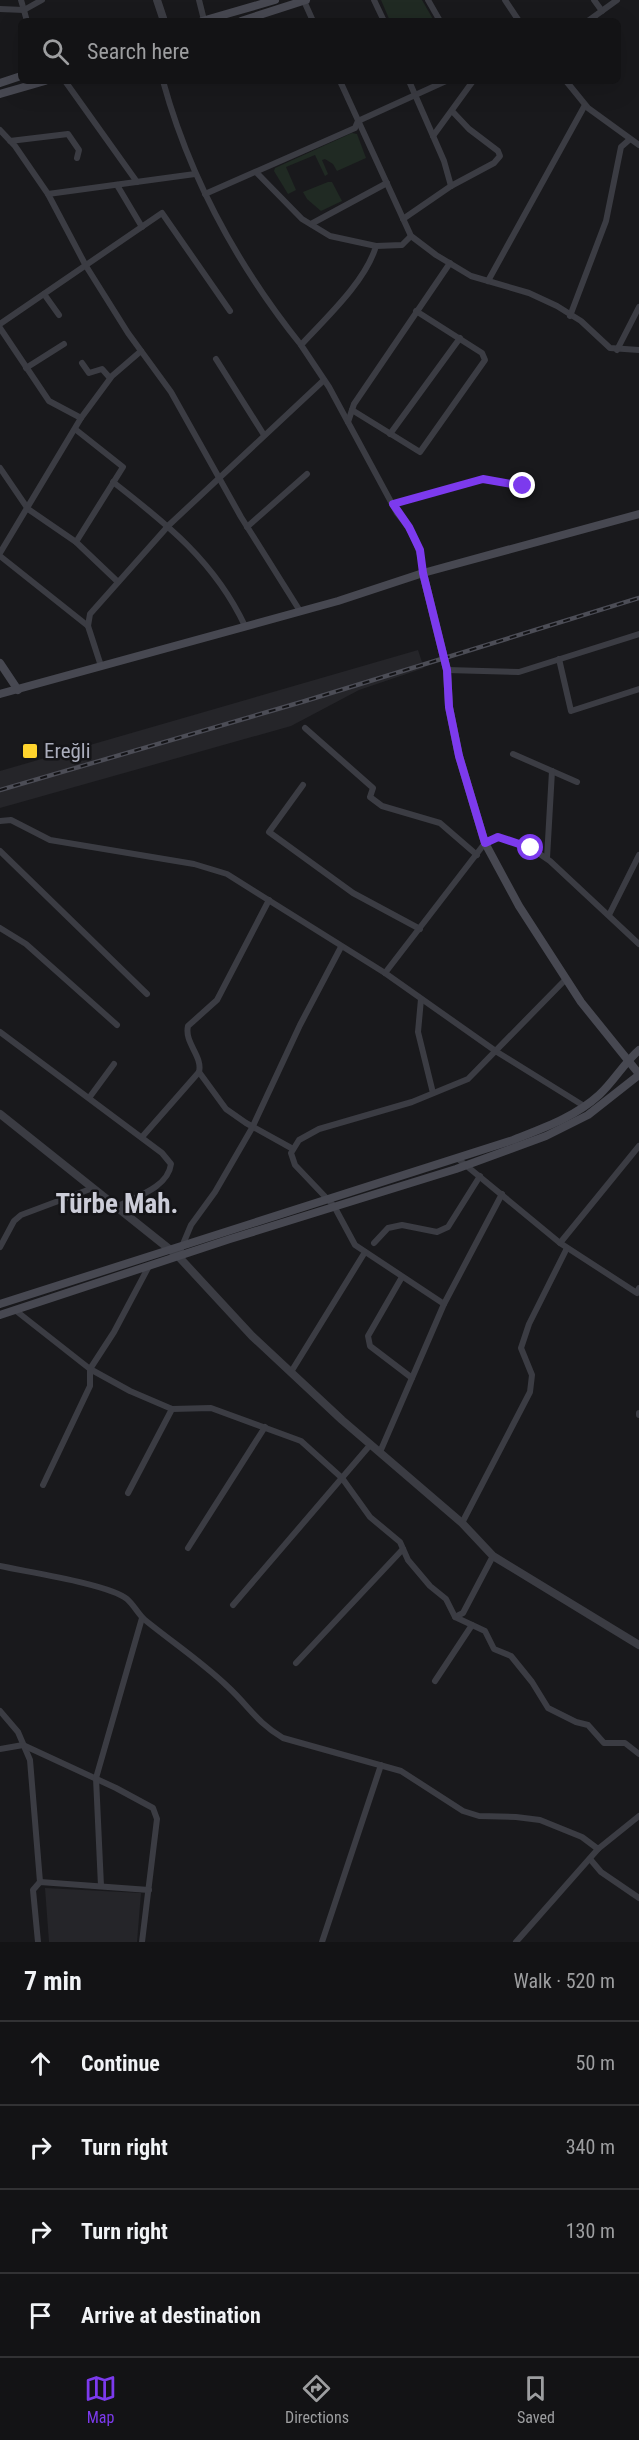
<!DOCTYPE html>
<html lang="en">
<head>
<meta charset="utf-8">
<style>
	body { margin:0; font-family:"Roboto Condensed",sans-serif; background:#1c1c1e; color:#f1f3f6 }
	.stop { position:absolute; width:18px; height:18px; margin:-14px; border:4px solid #7c3aed; border-radius:50%; background:#fff }
	.stop.end { background:#7c3aed; border-color:#fff; box-shadow:0 2px 6px #0008 }
	.list { margin:0; padding:0; list-style:none }
	h2 { display:flex; justify-content:space-between; align-items:center; height:78px; margin:0; padding:0 24px; font-size:26px }
	h2 small { font-size:20px; font-weight:400; color:#9d9ea0 }
	.list li { display:grid; grid-template-columns:39px 1fr auto; gap:18px; align-items:center; box-sizing:border-box; height:84px; padding:0 24px; border-top:2px solid #323234 }
	.list b { display:block; font-size:22px; white-space:nowrap }
	.list em { font-size:20px; font-style:normal; color:#9d9ea0 }
	.icon { flex:none; width:33px; height:33px; fill:none; stroke:currentColor; stroke-width:2; stroke-linecap:round; stroke-linejoin:round }
	.map { position:relative; flex:none; width:639px; height:1942px; overflow:hidden }
	.search { position:absolute; background:#131315; box-shadow:0 6px 24px #0002; left:18px; right:18px; top:18px; height:66px; display:flex; align-items:center; gap:15px; box-sizing:border-box; padding:0 21px; border-radius:9px; color:#9d9ea0; font-size:22px }
	.sheet { height:414px; background:#131315 }
	nav { display:flex; justify-content:space-around; align-items:center; box-sizing:border-box; height:84px; border-top:2px solid #323234; background:#131315; font-size:16px; color:#9d9ea0 }
	nav a { display:grid; justify-items:center; gap:3px }
	nav .on { color:#7c3aed }
	.map>svg:first-child { display:block }
	.built { fill:#252529 }
	.green { fill:#202a23 }
	.lines { fill:none; stroke-linecap:round; stroke-linejoin:round }
	.minor { stroke:#3b3c43; stroke-width:6 }
	.tertiary { stroke:#3b3c43; stroke-width:8 }
	.secondary { stroke:#474851; stroke-width:8 }
	.rail-casing { stroke:#4c4d56; stroke-width:4.5 }
	.rail { stroke:#141417; stroke-width:2; stroke-dasharray:7; stroke-linecap:butt }
	.route { stroke:#7c3aed; stroke-width:8 }
	.poi-dot { fill:#ffd42d; stroke:#141417; stroke-width:2 }
	.labels { text-anchor:middle; stroke-width:5; stroke-linejoin:round; paint-order:stroke }
	.poi-label { font-size:21px; fill:#aaadbc; stroke:#141417; text-anchor:start }
	.district-label { font-size:27px; font-weight:bold; fill:#cccdd8; stroke:#141417 }
</style>
</head>
<body>
<div class="map">
<svg width="639" height="1942" viewBox="0 0 639 1942">
	<rect width="100%" height="100%" fill="#19191c"/>
	<g class="built">
		<polygon points="418,650 424,668 359,690 291,726 0,808 0,771"/>
		<polygon points="45,1888 141,1893 137,1942 49,1942"/>
	</g>
	<g class="green">
		<polygon points="381,0 422,0 434,21 390,21"/>
		<polygon points="352,133 357,134 366,158 337,171 333,164 325,159 322,160 328,174 325,176 315,155 286,167 296,190 288,194 274,171 275,168"/>
		<polygon points="328,182 332,182 342,201 321,211 307,199 303,192"/>
	</g>
	<g class="lines">
		<g class="minor">
			<polyline points="21,0 27,21"/>
			<polyline points="199,0 204,20"/>
			<polyline points="374,0 384,21"/>
			<polyline points="428,0 440,21"/>
			<polyline points="505,0 519,21"/>
			<polyline points="594,0 602,11"/>
			<polyline points="304,1 313,21"/>
			<polyline points="0,9 24,10 42,0"/>
			<polyline points="588,21 617,0"/>
			<polyline points="65,81 137,182"/>
			<path d="M163 81C190 179 237 265 301 345"/>
			<polyline points="340,81 411,236 436,255 471,276 529,293 557,306 581,321 610,348 639,350"/>
			<polyline points="409,81 444,161 451,186"/>
			<polyline points="566,81 588,108 639,145"/>
			<polyline points="0,130 15,146 48,194 86,266 128,333 171,392 241,517 300,611"/>
			<polyline points="433,136 473,81"/>
			<polyline points="10,141 68,134 79,150 77,158"/>
			<path d="M256 172 302 219 330 236 376 246C366 281 326 318 301 345L329 387 397 513C414 533 420 547 423 573"/>
			<polyline points="117,185 142,227"/>
			<polyline points="48,194 195,174"/>
			<polyline points="205,194 355,128 358,121 446,81"/>
			<polyline points="403,219 451,186 494,163 500,156 498,151 469,129 452,111"/>
			<polyline points="311,224 387,183"/>
			<polyline points="376,246 402,245 411,236"/>
			<polyline points="488,281 585,105"/>
			<polyline points="44,294 59,315"/>
			<polyline points="570,316 606,221 621,147 629,140"/>
			<polyline points="0,324 162,213 230,311"/>
			<polyline points="0,328 49,401 81,418"/>
			<polyline points="617,350 639,307"/>
			<polyline points="216,359 264,435"/>
			<polyline points="82,363 89,373 102,369 110,378"/>
			<polyline points="26,368 64,344"/>
			<polyline points="352,410 420,452 485,360 482,353 416,311"/>
			<polyline points="348,422 354,404 450,263"/>
			<polyline points="75,429 123,467 76,542"/>
			<polyline points="390,434 460,338"/>
			<polyline points="0,468 28,509 76,542 118,582"/>
			<path d="M113 482C167 524 215 562 245 626"/>
			<polyline points="393,504 483,479 523,486"/>
			<polyline points="247,527 307,474"/>
			<polyline points="0,553 81,418 112,376 141,351"/>
			<polyline points="0,556 88,626"/>
			<polyline points="559,659 571,711 639,689"/>
			<polyline points="101,666 88,626 90,614 169,525 324,380"/>
			<polyline points="447,670 519,672 639,634"/>
			<polyline points="305,728 373,788 370,797 382,806 440,823 477,855"/>
			<polyline points="513,754 577,782"/>
			<polyline points="303,785 269,832 353,893 420,929"/>
			<polyline points="0,821 11,820 50,840 194,864 227,874 385,973 497,1052 584,1106"/>
			<polyline points="0,851 147,994"/>
			<polyline points="547,858 552,771"/>
			<polyline points="609,915 639,855"/>
			<polyline points="0,928 26,944 117,1025"/>
			<polyline points="385,973 485,843 498,837 531,848 550,861 639,944"/>
			<polyline points="421,999 418,1032 433,1093"/>
			<path d="M0 1032 162 1153 171 1164C168 1188 135 1197 116 1207"/>
			<polyline points="199,1072 226,1109 246,1123 293,1149"/>
			<polyline points="89,1098 114,1064"/>
			<path d="M142 1137 199 1072C203 1056 184 1043 188 1026L217 1000 269 900"/>
			<polyline points="457,1158 560,1243 637,1293 639,1288"/>
			<polyline points="374,1243 388,1228 402,1225 437,1232 448,1227 480,1176"/>
			<polyline points="560,1243 639,1146"/>
			<polyline points="0,1247 14,1221 21,1215 93,1188"/>
			<polyline points="178,1256 191,1225 215,1192 252,1128 300,1025 341,947"/>
			<polyline points="402,1277 368,1336 370,1346 412,1378"/>
			<polyline points="444,1304 355,1245 334,1206 295,1165 291,1153 299,1140 319,1129 412,1102 468,1079 566,979"/>
			<polyline points="15,1310 90,1369 130,1391 172,1409 211,1408 301,1441 342,1478 370,1517 400,1542 408,1560 430,1586 446,1599 455,1617 485,1631 494,1649 511,1656 532,1682 548,1708 576,1722 588,1725 604,1743 625,1743 639,1754"/>
			<polyline points="291,1372 365,1252"/>
			<polyline points="639,1413 639,1415"/>
			<polyline points="380,1452 444,1304 502,1194"/>
			<polyline points="43,1485 90,1386 90,1369 114,1332 149,1266"/>
			<polyline points="128,1493 172,1409"/>
			<polyline points="462,1523 530,1392 532,1375 521,1348 529,1324 567,1248"/>
			<polyline points="188,1548 265,1427"/>
			<path d="M0 1566C27 1572 109 1584 127 1599 134 1605 138 1614 145 1620 172 1642 202 1662 227 1686 249 1706 256 1722 283 1738L401 1771 463 1811 479 1816 516 1817 540 1820 582 1837 598 1849 639 1816"/>
			<polyline points="233,1605 371,1444"/>
			<polyline points="455,1617 463,1613 493,1556"/>
			<polyline points="296,1663 403,1549"/>
			<polyline points="435,1681 472,1625"/>
			<polyline points="0,1711 18,1732 30,1760 40,1882"/>
			<polyline points="0,1749 23,1745 116,1788 153,1808 157,1819 142,1942"/>
			<polyline points="590,1859 601,1872 639,1898"/>
			<polyline points="101,1886 96,1778 142,1618"/>
			<polyline points="38,1942 33,1890 40,1882 149,1890"/>
			<polyline points="322,1942 381,1765"/>
			<polyline points="516,1942 598,1849"/>
		</g>
		<g class="tertiary">
			<polyline points="157,0 164,21"/>
			<polyline points="0,1114 178,1256 252,1336 342,1420 462,1523 493,1556 639,1645"/>
		</g>
		<g class="secondary">
			<polyline points="202,21 275,0"/>
			<polyline points="241,21 306,0"/>
			<polyline points="0,83 21,76"/>
			<polyline points="0,94 45,81"/>
			<polyline points="423,573 447,670 449,707 459,756 485,843 519,906 581,1002 639,1074"/>
			<polyline points="0,663 18,690"/>
			<polyline points="0,694 338,601 423,573 639,514"/>
			<path d="M0 1304 513 1140C543 1128 575 1117 599 1095 614 1081 624 1063 639 1050"/>
			<polyline points="0,1315 230,1239 456,1169 546,1136 588,1115 639,1075"/>
		</g>
		<defs>
			<polyline id="rail" points="0,790 305,701 639,598"/>
		</defs>
		<use href="#rail" class="rail-casing"/>
		<use href="#rail" class="rail"/>
	</g>
	<g class="lines">
		<polyline class="route" points="523,486 483,479 393,504 409,527 420,550 423,573 447,670 449,707 459,756 485,843 498,837 531,848"/>
	</g>
	<rect class="poi-dot" x="22" y="743" width="16" height="16" rx="3"/>
	<g class="labels">
		<g class="poi-label">
			<text x="44" y="758">Ereğli</text>
		</g>
		<g class="district-label">
			<text x="117" y="1213">Türbe Mah.</text>
		</g>
	</g>
</svg>
<div class="stop" style="left:531px;top:848px"></div>
<div class="stop end" style="left:523px;top:486px"></div>
<div class="search"><svg class="icon" aria-label="search" viewBox="0 0 24 24"><circle cx="10" cy="10" r="6"/><path d="M15 15l6 6"/></svg>Search here</div>
</div>
<section class="sheet">
<h2>7 min<small>Walk · 520 m</small></h2>
<ul class="list">
<li><svg class="icon" aria-label="ahead" viewBox="0 0 24 24"><path d="M12 20V5M6 11l6-6 6 6"/></svg><div><b>Continue</b></div><em>50 m</em></li>
<li><svg class="icon" aria-label="right" viewBox="0 0 24 24"><path d="M7 20v-9h11M14 6l5 5-5 5"/></svg><div><b>Turn right</b></div><em>340 m</em></li>
<li><svg class="icon" aria-label="right" viewBox="0 0 24 24"><path d="M7 20v-9h11M14 6l5 5-5 5"/></svg><div><b>Turn right</b></div><em>130 m</em></li>
<li><svg class="icon" aria-label="arrive" viewBox="0 0 24 24"><path d="M6 21V4h12l-3 4 3 4H6"/></svg><div><b>Arrive at destination</b></div></li>
</ul>
</section>
<nav>
<a class="on"><svg class="icon" aria-label="map" viewBox="0 0 24 24"><path d="M3 6l6-2 6 2 6-2v14l-6 2-6-2-6 2zM9 4v14M15 6v14"/></svg>Map</a>
<a><svg class="icon" aria-label="directions" viewBox="0 0 24 24"><path d="M12 3l9 9-9 9-9-9zM9 14v-3h6M13 9l2 2-2 2"/></svg>Directions</a>
<a><svg class="icon" aria-label="saved" viewBox="0 0 24 24"><path d="M7 4h10v16l-5-4-5 4z"/></svg>Saved</a>
</nav>
</body>
</html>
